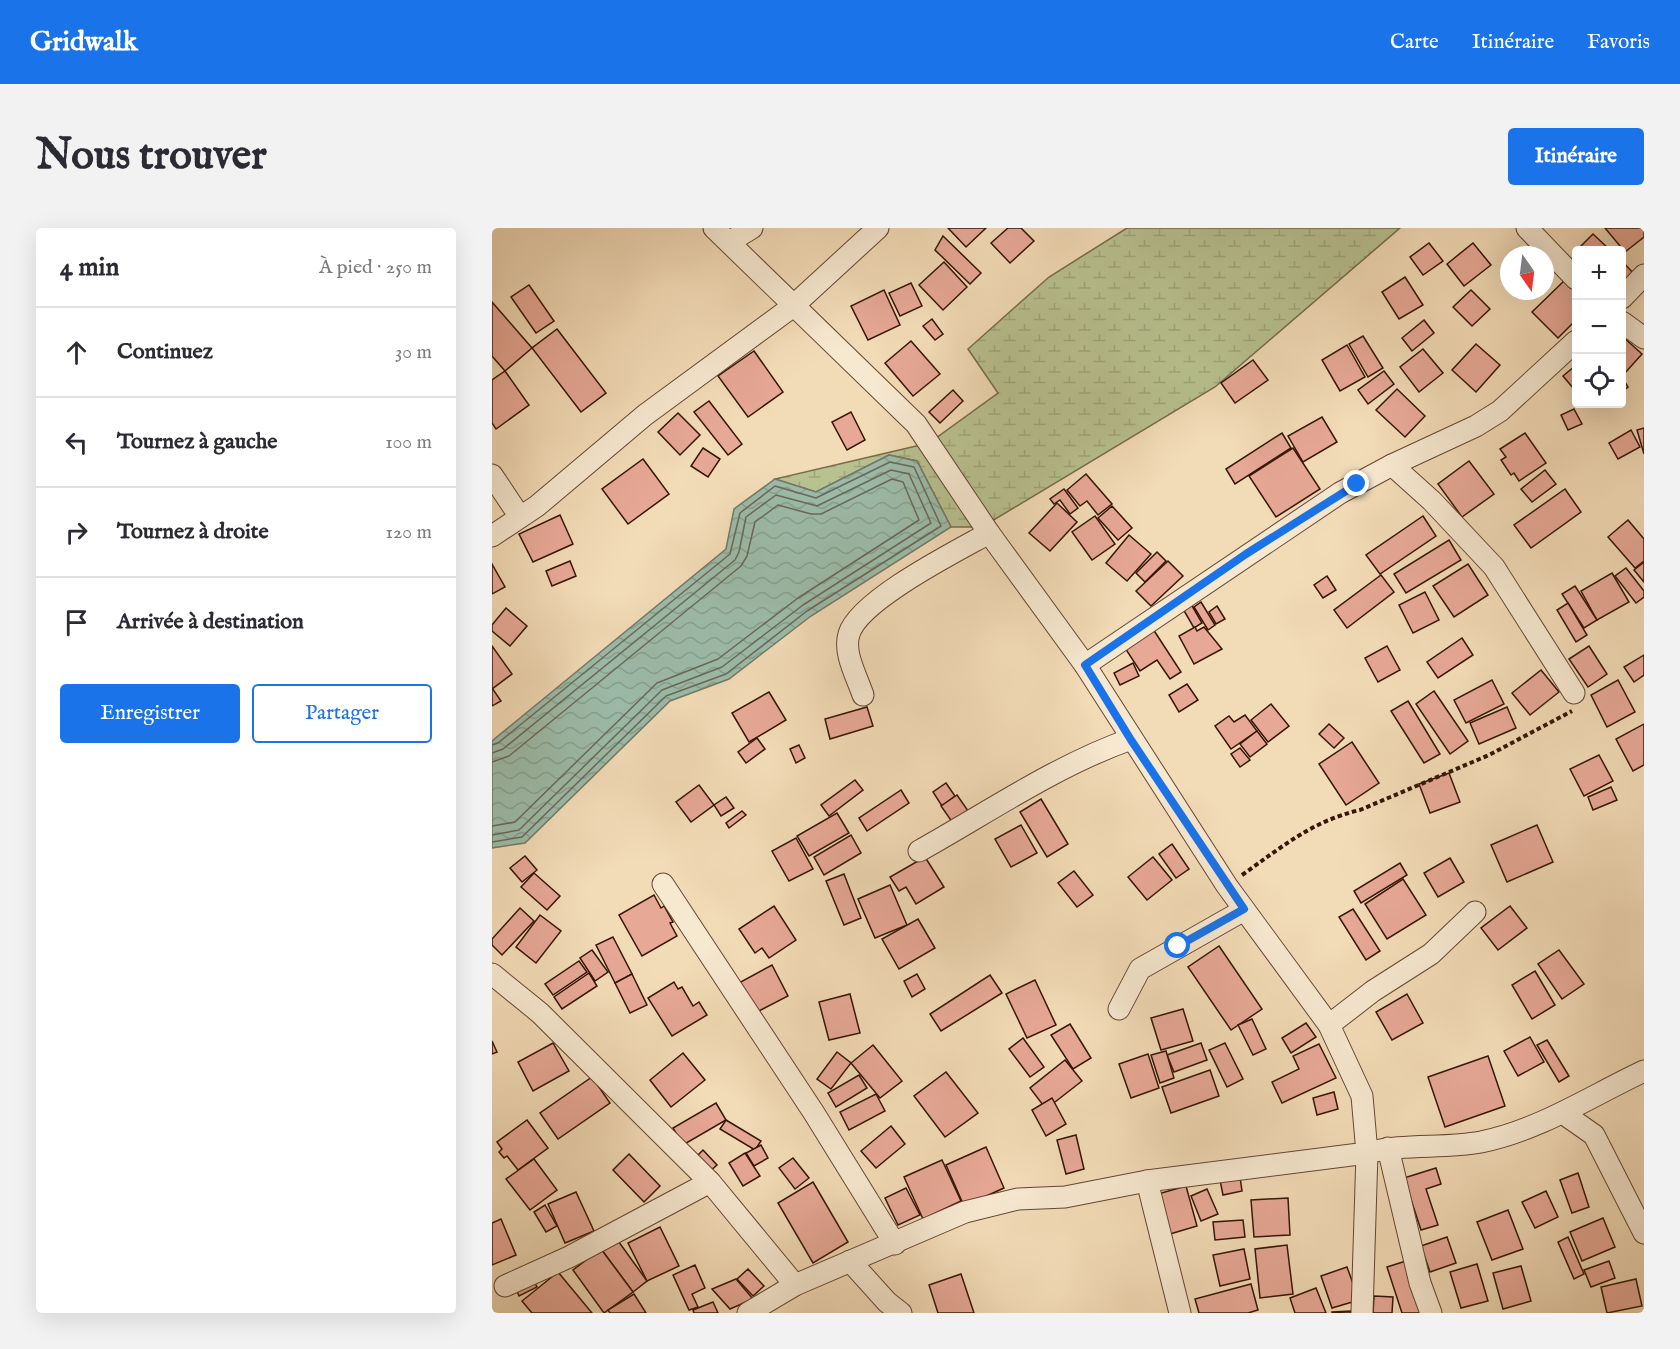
<!DOCTYPE html>
<html lang="fr">
<head>
<meta charset="utf-8">
<style>
	body { margin:0; font-family:"IM FELL English",serif; background:#f2f2f3; color:#2b2b33 }
	.controls { position:absolute; right:18px; top:18px; display:grid; overflow:hidden; border-radius:6px; box-shadow:0 6px 24px #0002 }
	.controls button { width:54px; height:54px; display:grid; place-items:center; padding:0; border:0; border-bottom:2px solid #e1e1e2; background:#fff; color:#2b2b33; font:30px sans-serif }
	.compass { position:absolute; left:1008px; top:18px; width:54px; height:54px; border-radius:50%; background:#fff; box-shadow:0 6px 24px #0002; rotate:166deg }
	.stop { position:absolute; width:18px; height:18px; margin:-14px; border:4px solid #1a73e8; border-radius:50%; background:#fff }
	.stop.end { background:#1a73e8; border-color:#fff; box-shadow:0 2px 6px #0008 }
	.list { margin:0; padding:0; list-style:none }
	h2 { display:flex; justify-content:space-between; align-items:center; height:78px; margin:0; padding:0 24px; font-size:26px }
	h2 small { font-size:20px; font-weight:400; color:#7c7c81 }
	.list li { display:grid; grid-template-columns:39px 1fr auto; gap:18px; align-items:center; box-sizing:border-box; height:90px; padding:0 24px; border-top:2px solid #e1e1e2 }
	.list b { display:block; font-size:22px; white-space:nowrap }
	.list em { font-size:20px; font-style:normal; color:#7c7c81 }
	.actions { display:flex; gap:12px; padding:18px 24px }
	.actions a { flex:1; padding:14px 0; border:2px solid #1a73e8; border-radius:6px; text-align:center; font-size:21px; color:#1a73e8 }
	.actions .main { background:#1a73e8; color:#fff }
	.icon { flex:none; width:33px; height:33px; fill:none; stroke:currentColor; stroke-width:2; stroke-linecap:round; stroke-linejoin:round }
	.map { position:relative; flex:none; width:1152px; height:1085px; overflow:hidden; border-radius:6px }
	header { display:flex; align-items:center; gap:36px; box-sizing:border-box; height:84px; padding:0 30px; background:#1a73e8; color:#fff }
	header strong { font-size:28px }
	nav { display:flex; gap:33px; margin-inline-start:auto; font-size:21px }
	.intro { display:flex; align-items:center; justify-content:space-between; box-sizing:border-box; height:144px; padding:0 36px }
	h1 { margin:0; font-size:42px }
	.button { padding:15px 27px; border-radius:6px; background:#1a73e8; color:#fff; font-size:21px; font-weight:700 }
	main { display:flex; gap:36px; padding:0 36px }
	aside { flex:1; background:#fff; border-radius:6px; box-shadow:0 6px 24px #0002 }
	.map>svg:first-child { display:block }
	.wetland { fill:url(#wetland-marsh); stroke:#776b4b; stroke-width:1.5 }
	.water { fill:url(#water-waves); stroke:#737968; stroke-width:1.5 }
	.lines { fill:none; stroke-linecap:round; stroke-linejoin:round }
	.shore { stroke:#696858; stroke-width:1.5 }
	.building { fill:#e7a896; stroke:#361506; stroke-width:1.5 }
	.street-casing { stroke:#654632; stroke-width:23 }
	.path { stroke:#361506; stroke-width:4; stroke-dasharray:4.5 3; stroke-linecap:butt }
	.street { stroke:#f7e8d0; stroke-width:21 }
	.route { stroke:#1a73e8; stroke-width:8 }
</style>
</head>
<body>
<header>
<strong>Gridwalk</strong>
<nav><a>Carte</a><a>Itinéraire</a><a>Favoris</a></nav>
</header>
<div class="intro"><h1>Nous trouver</h1><a class="button">Itinéraire</a></div>
<main>
<aside>
<h2>4 min<small>À pied · 250 m</small></h2>
<ul class="list">
<li><svg class="icon" aria-label="ahead" viewBox="0 0 24 24"><path d="M12 20V5M6 11l6-6 6 6"/></svg><div><b>Continuez</b></div><em>30 m</em></li>
<li><svg class="icon" aria-label="left" viewBox="0 0 24 24"><path d="M17 20v-9H6M10 6l-5 5 5 5"/></svg><div><b>Tournez à gauche</b></div><em>100 m</em></li>
<li><svg class="icon" aria-label="right" viewBox="0 0 24 24"><path d="M7 20v-9h11M14 6l5 5-5 5"/></svg><div><b>Tournez à droite</b></div><em>120 m</em></li>
<li><svg class="icon" aria-label="arrive" viewBox="0 0 24 24"><path d="M6 21V4h12l-3 4 3 4H6"/></svg><div><b>Arrivée à destination</b></div></li>
</ul>
<div class="actions"><a class="main">Enregistrer</a><a>Partager</a></div>
</aside>
<div class="map">
<svg width="1152" height="1085" viewBox="0 0 1152 1085">
	<defs>
		<pattern id="wetland-marsh" width="20" height="14" patternUnits="userSpaceOnUse" patternTransform="scale(1.5)"><rect width="20" height="14" fill="#b8c190"/><path d="M1 5h8M5 5V1M11 12h8M15 12V8" fill="none" stroke="#9fa57b"/></pattern>
		<pattern id="water-waves" width="16" height="10" patternUnits="userSpaceOnUse" patternTransform="scale(1.5)"><rect width="16" height="10" fill="#9cbcaa"/><path d="M0 5q4-4 8 0t8 0" fill="none" stroke="#87a191"/></pattern>
	</defs>
	<rect width="100%" height="100%" fill="#f2dbb7"/>
	<filter id="stains"><feTurbulence type="fractalNoise" baseFrequency=".00333" numOctaves="4"/><feColorMatrix values="0 0 0 0 .2 0 0 0 0 .09 0 0 0 0 .02 0 0 0 .5 -.17"/></filter>
	<radialGradient id="worn" r=".72"><stop offset=".6" stop-color="#630" stop-opacity="0"/><stop offset="1" stop-color="#630" stop-opacity=".3"/></radialGradient>
	<polygon class="wetland" points="635,0 908,0 723,159 490,299 459,299 425,233 397,227 324,264 283,251 437,215 506,165 476,121 557,49"/>
	<polygon class="water" points="397,227 425,233 459,299 319,388 237,451 178,473 33,615 0,620 0,513 234,321 242,281 283,251 324,264"/>
	<g class="lines">
		<g class="shore">
			<polyline points="0,517 6,515 238,326 248,285 283,258 324,270 398,234 422,239 449,298 315,383 234,446 174,468 30,609 0,614"/>
			<polyline points="0,525 11,521 243,332 247,324 254,289 284,267 325,278 399,242 417,246 439,295 311,377 230,439 170,462 27,602 0,607"/>
			<polyline points="0,534 17,528 249,338 255,328 263,294 286,277 319,286 329,286 400,251 411,254 427,292 306,370 226,431 165,455 23,594 0,598"/>
		</g>
	</g>
	<g class="building">
		<polygon points="456,0 494,0 474,19"/>
		<polygon points="516,0 529,0 542,13 518,35 499,15"/>
		<polygon points="1113,0 1152,0 1152,9 1133,24"/>
		<polygon points="1101,6 1118,22 1085,22"/>
		<polygon points="451,8 489,45 478,56 443,22"/>
		<polygon points="937,15 951,33 931,47 918,29"/>
		<polygon points="981,15 999,37 972,58 955,36"/>
		<polygon points="1130,33 1143,47 1130,61"/>
		<polygon points="452,34 475,59 451,82 427,57"/>
		<polygon points="913,49 931,77 907,91 890,64"/>
		<polygon points="1075,50 1084,61 1084,92 1066,110 1040,84"/>
		<polygon points="419,55 430,78 408,88 397,65"/>
		<polygon points="37,57 62,93 44,105 19,69"/>
		<polygon points="392,62 408,97 376,112 359,78"/>
		<polygon points="979,62 998,81 980,98 961,79"/>
		<polygon points="0,74 40,120 13,143 0,128"/>
		<polygon points="440,91 451,106 443,112 431,98"/>
		<polygon points="932,92 942,105 920,123 910,110"/>
		<polygon points="65,101 114,165 89,184 40,120"/>
		<polygon points="871,108 891,140 876,149 857,116"/>
		<polygon points="1130,108 1150,126 1133,145 1130,142"/>
		<polygon points="419,113 448,146 421,168 393,135"/>
		<polygon points="984,116 1008,137 984,164 960,142"/>
		<polygon points="855,117 873,149 848,163 830,132"/>
		<polygon points="931,121 951,145 927,164 908,139"/>
		<polygon points="262,123 291,164 256,189 226,148"/>
		<polygon points="761,132 776,152 743,175 729,155"/>
		<polygon points="1083,138 1084,157 1081,160 1071,148"/>
		<polygon points="13,143 37,177 4,201 0,195 0,152"/>
		<polygon points="892,143 902,156 876,176 866,162"/>
		<polygon points="1130,149 1136,159 1130,164"/>
		<polygon points="905,161 933,188 913,209 884,182"/>
		<polygon points="461,162 471,173 448,195 437,184"/>
		<polygon points="217,173 250,216 236,227 202,184"/>
		<polygon points="1082,181 1090,196 1076,202 1069,187"/>
		<polygon points="359,184 373,212 355,222 340,194"/>
		<polygon points="186,185 208,207 188,227 166,204"/>
		<polygon points="830,189 845,214 811,234 796,208"/>
		<polygon points="1152,200 1152,226 1145,202"/>
		<polygon points="1139,202 1148,219 1126,231 1117,215"/>
		<polygon points="790,205 799,220 743,256 734,241"/>
		<polygon points="1033,205 1054,235 1027,253 1022,245 1019,247 1009,232 1014,229 1008,221"/>
		<polygon points="211,220 228,231 216,249 199,238"/>
		<polygon points="801,220 828,261 784,289 757,248"/>
		<polygon points="151,231 177,266 136,296 110,261"/>
		<polygon points="977,233 1002,266 970,289 946,256"/>
		<polygon points="1053,242 1064,256 1040,274 1029,261"/>
		<polygon points="594,246 620,276 606,287 595,273 588,278 575,262"/>
		<polygon points="572,261 586,280 578,286 568,272 562,276 558,271"/>
		<polygon points="1073,261 1089,284 1039,320 1022,297"/>
		<polygon points="565,275 585,294 558,323 537,305"/>
		<polygon points="620,278 640,300 626,312 606,290"/>
		<polygon points="68,287 81,316 41,334 27,306"/>
		<polygon points="603,288 623,316 600,332 580,304"/>
		<polygon points="931,288 944,308 888,346 874,327"/>
		<polygon points="1136,292 1152,311 1152,333 1143,340 1116,309"/>
		<polygon points="637,307 659,326 635,353 614,335"/>
		<polygon points="957,312 969,332 914,365 902,346"/>
		<polygon points="665,324 674,333 653,354 644,345"/>
		<polygon points="78,333 84,348 60,358 54,343"/>
		<polygon points="676,333 691,348 659,378 644,363"/>
		<polygon points="1152,334 1152,354 1142,342"/>
		<polygon points="0,336 13,359 0,366"/>
		<polygon points="976,336 996,367 962,389 941,358"/>
		<polygon points="1134,340 1152,363 1152,369 1144,375 1123,348"/>
		<polygon points="1120,345 1137,374 1105,392 1089,363"/>
		<polygon points="889,347 902,364 855,400 842,382"/>
		<polygon points="835,348 844,362 831,370 822,357"/>
		<polygon points="1083,358 1105,392 1092,400 1070,366"/>
		<polygon points="933,364 947,392 921,405 907,377"/>
		<polygon points="709,374 723,397 716,402 702,379"/>
		<polygon points="1076,375 1095,407 1084,414 1065,382"/>
		<polygon points="699,376 710,395 702,400 691,381"/>
		<polygon points="725,378 733,391 724,396 717,384"/>
		<polygon points="14,380 35,398 18,418 0,403 0,397"/>
		<polygon points="703,399 705,403 712,399 730,421 702,436 687,408"/>
		<polygon points="661,401 689,444 678,451 665,432 648,443 633,420"/>
		<polygon points="970,410 981,427 946,450 935,434"/>
		<polygon points="0,418 20,446 0,461"/>
		<polygon points="895,418 908,442 886,454 873,430"/>
		<polygon points="1097,418 1115,446 1096,459 1077,431"/>
		<polygon points="1152,427 1152,447 1142,454 1132,439"/>
		<polygon points="641,435 647,448 628,457 622,445"/>
		<polygon points="1049,442 1067,464 1038,487 1020,465"/>
		<polygon points="1000,452 1012,476 974,495 962,472"/>
		<polygon points="1126,452 1143,484 1115,499 1099,467"/>
		<polygon points="695,456 706,472 687,484 677,467"/>
		<polygon points="0,460 9,473 0,478"/>
		<polygon points="942,463 976,513 958,526 924,476"/>
		<polygon points="277,464 294,492 257,514 240,485"/>
		<polygon points="916,473 948,526 932,535 899,483"/>
		<polygon points="779,476 797,498 776,514 759,492"/>
		<polygon points="375,479 381,498 338,511 333,491"/>
		<polygon points="1015,479 1024,500 987,516 978,495"/>
		<polygon points="753,487 765,503 739,521 723,498 737,488 742,494"/>
		<polygon points="837,496 852,510 842,520 827,506"/>
		<polygon points="1152,496 1152,537 1141,543 1124,511"/>
		<polygon points="765,503 775,516 758,529 748,516"/>
		<polygon points="265,510 273,521 254,535 246,524"/>
		<polygon points="860,514 887,555 854,577 827,536"/>
		<polygon points="307,517 313,530 304,535 298,521"/>
		<polygon points="748,520 758,532 748,539 739,526"/>
		<polygon points="1107,527 1121,553 1092,568 1078,541"/>
		<polygon points="957,545 968,574 938,585 927,556"/>
		<polygon points="363,552 371,562 337,588 329,577"/>
		<polygon points="454,555 463,568 450,578 441,564"/>
		<polygon points="207,557 222,577 199,594 184,574"/>
		<polygon points="1119,559 1125,572 1101,582 1096,569"/>
		<polygon points="409,562 417,575 375,603 367,590"/>
		<polygon points="465,567 481,590 465,601 449,578"/>
		<polygon points="234,569 242,580 229,588 222,577"/>
		<polygon points="549,571 576,616 555,629 528,584"/>
		<polygon points="250,583 254,587 237,600 234,595"/>
		<polygon points="345,585 357,605 317,628 305,608"/>
		<polygon points="529,597 545,625 519,639 503,611"/>
		<polygon points="1045,597 1061,634 1015,654 999,617"/>
		<polygon points="359,607 369,625 332,647 322,629"/>
		<polygon points="304,610 321,641 297,653 280,623"/>
		<polygon points="680,616 697,641 684,650 667,626"/>
		<polygon points="33,628 45,642 30,654 18,640"/>
		<polygon points="433,629 452,659 424,676 414,659 407,663 398,649"/>
		<polygon points="661,629 680,652 655,672 636,649"/>
		<polygon points="958,630 972,654 946,669 932,645"/>
		<polygon points="908,635 915,647 869,675 862,663"/>
		<polygon points="582,643 601,667 585,679 566,655"/>
		<polygon points="42,645 68,668 55,682 29,659"/>
		<polygon points="352,646 369,690 352,697 334,653"/>
		<polygon points="911,651 934,687 895,711 873,676"/>
		<polygon points="398,657 415,697 383,710 366,671"/>
		<polygon points="162,667 169,680 172,678 181,694 178,695 185,708 150,728 127,687"/>
		<polygon points="282,678 304,712 277,730 270,720 263,725 247,701"/>
		<polygon points="1018,678 1035,700 1006,722 989,700"/>
		<polygon points="28,680 42,693 10,727 0,717 0,711"/>
		<polygon points="861,681 888,723 874,732 847,689"/>
		<polygon points="48,687 69,703 44,735 24,719"/>
		<polygon points="426,691 443,720 407,741 390,711"/>
		<polygon points="121,709 140,746 123,755 104,717"/>
		<polygon points="727,718 770,781 739,802 696,739"/>
		<polygon points="100,722 116,744 103,753 88,730"/>
		<polygon points="1067,722 1092,756 1070,771 1046,736"/>
		<polygon points="87,733 95,744 61,767 53,756"/>
		<polygon points="280,737 296,768 261,786 245,756"/>
		<polygon points="1043,743 1063,777 1040,791 1020,757"/>
		<polygon points="97,745 105,758 70,781 62,769"/>
		<polygon points="140,746 155,777 138,785 123,755"/>
		<polygon points="425,746 433,761 420,769 412,753"/>
		<polygon points="498,747 510,765 449,803 438,786"/>
		<polygon points="543,752 564,797 535,810 514,766"/>
		<polygon points="182,754 186,761 190,759 201,778 207,774 215,787 180,808 156,770"/>
		<polygon points="358,766 368,805 337,812 327,774"/>
		<polygon points="915,766 931,795 900,812 884,784"/>
		<polygon points="691,781 701,813 669,822 659,790"/>
		<polygon points="760,791 774,821 761,827 746,797"/>
		<polygon points="814,795 824,809 799,825 790,810"/>
		<polygon points="578,796 599,830 581,841 559,807"/>
		<polygon points="1038,809 1052,834 1026,848 1012,823"/>
		<polygon points="531,810 552,839 538,849 517,821"/>
		<polygon points="1055,812 1077,848 1067,854 1045,817"/>
		<polygon points="0,813 5,824 0,826"/>
		<polygon points="61,815 77,843 41,863 26,834"/>
		<polygon points="709,815 715,832 682,844 675,827"/>
		<polygon points="733,815 751,851 735,859 717,822"/>
		<polygon points="827,816 844,850 790,875 780,854 807,841 801,828"/>
		<polygon points="381,817 410,853 388,870 359,835"/>
		<polygon points="674,823 682,850 668,855 659,827"/>
		<polygon points="345,824 359,835 339,861 325,851"/>
		<polygon points="191,825 213,852 179,879 158,852"/>
		<polygon points="656,826 667,860 639,870 627,836"/>
		<polygon points="996,828 1013,878 953,899 936,849"/>
		<polygon points="573,832 590,853 554,881 538,860"/>
		<polygon points="718,842 727,868 679,885 670,859"/>
		<polygon points="454,844 486,885 453,909 422,868"/>
		<polygon points="367,847 375,860 344,879 336,865"/>
		<polygon points="100,849 118,875 66,911 48,885"/>
		<polygon points="842,864 846,881 825,887 821,870"/>
		<polygon points="384,866 393,883 357,902 348,884"/>
		<polygon points="560,870 574,896 554,908 540,882"/>
		<polygon points="224,875 234,892 191,917 181,900"/>
		<polygon points="35,892 56,920 26,942 15,928 12,930 7,924 10,921 5,914"/>
		<polygon points="234,892 269,913 263,922 228,901"/>
		<polygon points="399,898 413,916 384,940 369,923"/>
		<polygon points="584,907 592,941 574,946 565,912"/>
		<polygon points="269,917 276,930 262,938 254,925"/>
		<polygon points="494,919 512,960 472,978 454,937"/>
		<polygon points="211,922 225,937 216,945 202,931"/>
		<polygon points="253,925 268,948 251,958 237,935"/>
		<polygon points="137,926 168,958 152,974 121,942"/>
		<polygon points="301,930 317,950 303,961 287,940"/>
		<polygon points="42,931 65,962 38,982 14,951"/>
		<polygon points="450,932 469,973 431,991 412,949"/>
		<polygon points="944,940 949,956 934,961 946,997 929,1002 912,950"/>
		<polygon points="1086,945 1097,979 1080,985 1068,952"/>
		<polygon points="748,949 750,963 731,967 728,952"/>
		<polygon points="321,954 356,1014 321,1035 286,975"/>
		<polygon points="694,958 705,998 678,1006 666,966"/>
		<polygon points="414,960 428,987 406,997 393,970"/>
		<polygon points="715,961 726,986 709,993 699,968"/>
		<polygon points="1054,963 1066,989 1043,1000 1030,974"/>
		<polygon points="84,964 102,1003 73,1015 56,976"/>
		<polygon points="796,970 798,1007 762,1009 759,972"/>
		<polygon points="53,977 65,998 54,1004 42,984"/>
		<polygon points="1016,982 1031,1021 1000,1032 985,994"/>
		<polygon points="1111,990 1123,1019 1090,1033 1078,1004"/>
		<polygon points="9,991 24,1027 0,1037 0,995"/>
		<polygon points="751,992 753,1009 723,1012 721,994"/>
		<polygon points="168,999 187,1038 155,1053 136,1015"/>
		<polygon points="955,1009 964,1035 938,1044 929,1018"/>
		<polygon points="1076,1009 1092,1046 1082,1051 1066,1014"/>
		<polygon points="124,1010 155,1053 141,1064 109,1021"/>
		<polygon points="795,1017 801,1066 768,1070 763,1021"/>
		<polygon points="109,1021 141,1064 112,1085 81,1042"/>
		<polygon points="752,1021 758,1051 728,1058 721,1027"/>
		<polygon points="914,1033 931,1085 910,1085 895,1039"/>
		<polygon points="1117,1033 1123,1050 1099,1059 1092,1042"/>
		<polygon points="985,1036 996,1073 969,1080 958,1044"/>
		<polygon points="203,1037 213,1060 200,1066 206,1079 197,1082 181,1047"/>
		<polygon points="1029,1038 1039,1073 1011,1081 1001,1045"/>
		<polygon points="855,1039 867,1072 840,1080 829,1048"/>
		<polygon points="256,1041 272,1058 261,1068 245,1051"/>
		<polygon points="66,1044 100,1085 40,1085 30,1073"/>
		<polygon points="469,1046 482,1085 446,1085 437,1057"/>
		<polygon points="40,1049 45,1059 27,1068 23,1058"/>
		<polygon points="244,1051 261,1071 238,1081 220,1061"/>
		<polygon points="1144,1051 1150,1078 1115,1085 1109,1059"/>
		<polygon points="759,1056 766,1082 756,1085 707,1085 703,1071"/>
		<polygon points="824,1060 834,1085 803,1085 798,1070"/>
		<polygon points="142,1066 154,1085 118,1085 116,1082"/>
		<polygon points="882,1068 901,1069 900,1085 881,1085"/>
		<polygon points="221,1074 226,1085 202,1085 201,1082"/>
		<polygon points="859,1083 859,1085 840,1085 840,1084"/>
	</g>
	<g class="lines">
		<defs>
			<g id="street">
				<polyline points="222,0 424,196 497,305 593,437 735,658 837,797 870,868 875,925 655,953 573,969 526,971 473,984 303,1057 256,1085"/>
				<polyline points="1035,0 1084,51"/>
				<polyline points="237,14 260,0"/>
				<polyline points="1130,70 1152,47"/>
				<polyline points="1130,94 1152,110"/>
				<polyline points="900,237 940,273 1002,339 1082,465"/>
				<polyline points="0,247 28,289"/>
				<polyline points="0,308 45,278 153,187 300,79 386,0"/>
				<polyline points="593,437 848,265 900,237 984,198 1008,183 1084,113"/>
				<path d="M371 467C365 449 351 425 357 406 367 372 465 323 497 305"/>
				<path d="M427 623C497 584 563 538 639 511"/>
				<polyline points="171,656 322,885 403,1016"/>
				<polyline points="0,746 48,785 218,954 303,1057"/>
				<polyline points="627,781 648,741 752,682"/>
				<polyline points="837,797 881,763 939,726 983,684"/>
				<polyline points="1072,886 1102,907 1152,1005"/>
				<polyline points="896,920 928,1055 939,1085"/>
				<polyline points="655,953 688,1085"/>
				<polyline points="358,1033 395,1074 409,1085"/>
				<polyline points="13,1058 77,1029 218,954"/>
				<path d="M870 1085 875 925C912 915 951 921 989 914 1050 901 1097 869 1152 843"/>
			</g>
		</defs>
		<use href="#street" class="street-casing"/>
		<path class="path" d="M750 647C790 619 820 593 868 582L997 527 1080 483"/>
		<use href="#street" class="street"/>
	</g>
	<g class="lines">
		<polyline class="route" points="686,718 752,681 639,512 593,437 754,326 865,256"/>
	</g>
	<rect width="100%" height="100%" filter="url(#stains)"/>
	<rect width="100%" height="100%" fill="url(#worn)"/>
</svg>
<div class="controls">
<button>+</button>
<button>−</button>
<button><svg class="icon" aria-label="locate" viewBox="0 0 24 24"><circle cx="12" cy="12" r="6"/><path d="M12 2v4M12 18v4M2 12h4M18 12h4"/></svg></button>
</div>
<svg class="compass" viewBox="-18 -18 36 36"><path d="M0-13l5 13h-10z" fill="#e53935"/><path d="M0 13l5-13h-10z" fill="#7c7c81"/></svg>
<div class="stop" style="left:686px;top:718px"></div>
<div class="stop end" style="left:865px;top:256px"></div>
</div>
</main>
</body>
</html>
